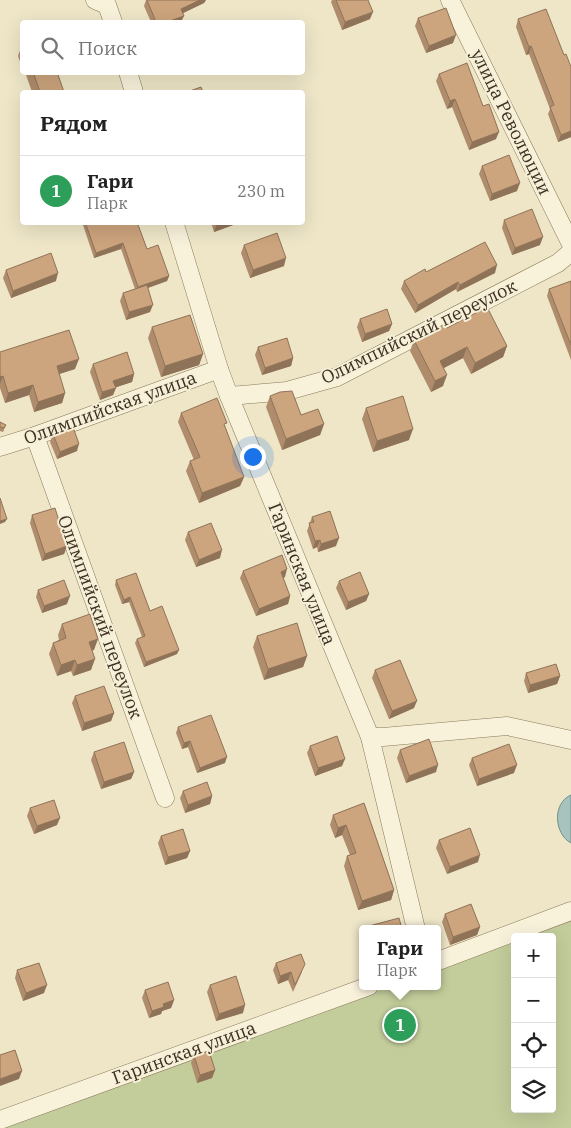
<!DOCTYPE html>
<html lang="ru">
<head>
<meta charset="utf-8">
<style>
	body { margin:0; font-family:"IBM Plex Serif",serif; background:#f2f2f2; color:#222 }
	.controls { position:absolute; right:15px; bottom:15px; display:grid; overflow:hidden; border-radius:5px; box-shadow:0 5px 20px #0002 }
	.controls button { width:45px; height:45px; display:grid; place-items:center; padding:0; border:0; border-bottom:1px solid #e0e0e0; background:#fff; color:#222; font:25px sans-serif }
	.you { position:absolute; left:252px; top:456px; width:18px; height:18px; margin:-12px; border:4px solid #fff; border-radius:50%; background:#1a73e8; box-shadow:0 0 0 8px #1a73e833 }
	.badge { display:grid; place-items:center; width:32px; height:32px; border-radius:50%; background:#99332c; color:#fff; font-size:16px; font-weight:700 }
	.pin { position:absolute; translate:-50% -50%; border:2px solid #fff; box-shadow:0 1px 5px #0006 }
	.popup { position:absolute; left:359px; top:925px; width:82px; height:65px; box-sizing:border-box; display:grid; place-content:center; border-radius:5px; background:#fff; filter:drop-shadow(0 1px 4px #0005); font-size:16px; white-space:nowrap; color:#767676 }
	.popup b { font-size:19px; color:#222 }
	.popup::after { content:''; position:absolute; left:50%; top:100%; margin-left:-10px; border:10px solid transparent; border-top-color:#fff }
	.list { margin:0; padding:0; list-style:none }
	h2 { display:flex; justify-content:space-between; align-items:center; height:65px; margin:0; padding:0 20px; font-size:21px }
	h2 small { font-size:16px; font-weight:400; color:#767676 }
	.list li { display:grid; grid-template-columns:32px 1fr auto; gap:15px; align-items:center; box-sizing:border-box; height:70px; padding:0 20px; border-top:1px solid #e0e0e0 }
	.list b { display:block; font-size:19px; white-space:nowrap }
	.list p { margin:0; font-size:16px; white-space:nowrap; color:#767676 }
	.list em { font-size:16px; font-style:normal; color:#767676 }
	.icon { flex:none; width:28px; height:28px; fill:none; stroke:currentColor; stroke-width:2; stroke-linecap:round; stroke-linejoin:round }
	.map { position:relative; flex:none; width:571px; height:1128px; overflow:hidden }
	.search { position:absolute; background:#fff; box-shadow:0 5px 20px #0002; left:20px; top:20px; width:285px; height:55px; display:flex; align-items:center; gap:12px; box-sizing:border-box; padding:0 18px; border-radius:5px; color:#767676; font-size:19px }
	.panel { position:absolute; background:#fff; box-shadow:0 5px 20px #0002; left:20px; top:90px; width:285px; height:135px; border-radius:5px }
	.map>svg:first-child { display:block }
	.green { fill:#c3cd9b }
	.water { fill:#a8c2bd; stroke:#6f918b }
	.lines { fill:none; stroke-linecap:round; stroke-linejoin:round }
	.minor-casing { stroke:#8a785c; stroke-width:19 }
	.minor { stroke:#f9f2db; stroke-width:18 }
	.wall { fill:#af8d6c }
	.shaded-wall { fill:#8f7358 }
	.building { fill:#cca47d; stroke:#8f7358 }
	.labels { text-anchor:middle; stroke-width:4; stroke-linejoin:round; paint-order:stroke }
	.street-label { font-size:18px; fill:#3b2f20; stroke:#f6efd7 }
</style>
</head>
<body>
<div class="map">
<svg width="571" height="1128" viewBox="0 0 571 1128">
	<rect width="100%" height="100%" fill="#eee6c7"/>
	<polygon class="green" points="571,920 571,1128 3,1128 391,986 438,986 438,969 515,941 515,1109 552,1109 552,937 527,937"/>
	<path class="water" d="M571 795V843C554 834 552 803 571 795Z"/>
	<g class="lines">
		<defs>
			<g id="minor">
				<polyline points="95,0 107,5 113,22"/>
				<polyline points="450,0 571,244"/>
				<polyline points="128,72 134,92"/>
				<polyline points="174,222 219,369 229,396 370,737 416,929"/>
				<polyline points="229,396 287,391 337,377 558,263 571,252"/>
				<polyline points="35,436 165,798"/>
				<polyline points="0,447 35,436 219,369"/>
				<polyline points="370,737 383,737 507,726 571,740"/>
				<polyline points="438,961 571,911"/>
				<polyline points="0,1120 369,986"/>
			</g>
		</defs>
		<use href="#minor" class="minor-casing"/>
		<use href="#minor" class="minor"/>
	</g>
	<g class="wall">
		<polygon points="146,0 206,0 204,3 183,13 181,22 151,22 144,6"/>
		<polygon points="332,0 368,0 370,19 342,30 331,2"/>
		<polygon points="418,18 453,43 426,53 415,26"/>
		<polygon points="518,19 564,55 571,137 558,142 548,114 550,109 529,54 526,55 516,27"/>
		<polygon points="22,45 22,67 18,56"/>
		<polygon points="25,72 57,72 64,92 32,92"/>
		<polygon points="439,74 483,106 496,139 469,150 452,107 447,109 436,81"/>
		<polygon points="482,166 517,191 490,201 479,174"/>
		<polygon points="504,220 540,245 512,255 502,228"/>
		<polygon points="82,222 123,222 124,224 147,249 169,276 167,281 148,288 150,312 126,320 120,301 123,293 135,289 121,249 94,258"/>
		<polygon points="211,222 236,222 236,224 214,232"/>
		<polygon points="244,245 284,266 250,278 241,253"/>
		<polygon points="6,270 56,281 11,298 3,278"/>
		<polygon points="426,272 495,273 457,292 456,289 415,313 401,289 404,281"/>
		<polygon points="571,281 571,360 547,296 549,289"/>
		<polygon points="360,319 392,324 389,331 362,342 357,327"/>
		<polygon points="152,327 203,354 199,365 161,377 148,338"/>
		<polygon points="447,328 507,346 503,357 471,374 463,358 444,368 443,386 431,392 410,351 414,340"/>
		<polygon points="258,347 293,358 291,366 262,375 255,355"/>
		<polygon points="0,352 75,369 59,374 65,393 62,403 34,412 29,395 5,403 0,388"/>
		<polygon points="93,364 134,374 132,382 116,387 113,395 100,400 90,372"/>
		<polygon points="270,396 301,415 324,424 320,435 282,450 266,407"/>
		<polygon points="366,408 409,440 373,452 362,419"/>
		<polygon points="181,413 244,477 240,486 199,503 186,471 190,461 194,460 178,422"/>
		<polygon points="0,422 6,425 3,432 0,431"/>
		<polygon points="53,434 77,451 57,459 50,442"/>
		<polygon points="32,515 67,546 64,554 42,561 30,523"/>
		<polygon points="312,517 336,546 318,552 317,547 313,549 307,531"/>
		<polygon points="188,532 220,558 196,567 185,540"/>
		<polygon points="243,571 285,577 283,578 290,596 288,604 256,616 240,578"/>
		<polygon points="116,580 150,611 177,654 144,667 135,643 137,639 142,637 129,602 122,604 115,585"/>
		<polygon points="339,581 369,594 366,601 346,610 336,588"/>
		<polygon points="38,590 67,604 42,613 36,597"/>
		<polygon points="62,624 94,650 92,650 91,670 73,676 71,671 57,676 49,654 53,643 59,640 58,635"/>
		<polygon points="257,636 307,656 303,667 264,680 253,647"/>
		<polygon points="375,670 414,708 389,719 372,678"/>
		<polygon points="526,673 560,676 557,684 528,693 524,681"/>
		<polygon points="75,696 114,713 111,721 82,731 72,703"/>
		<polygon points="178,727 225,763 197,773 188,747 182,749 176,733"/>
		<polygon points="310,746 342,766 315,776 307,753"/>
		<polygon points="400,750 436,772 406,783 397,758"/>
		<polygon points="94,752 134,772 131,779 101,789 91,760"/>
		<polygon points="472,758 514,773 477,786 469,765"/>
		<polygon points="183,791 212,796 210,804 185,813 180,798"/>
		<polygon points="364,803 394,890 391,900 358,910 344,866 347,856 350,855 342,835 335,838 330,825 333,815"/>
		<polygon points="30,808 57,825 34,834 27,816"/>
		<polygon points="161,836 190,851 187,858 165,865 158,843"/>
		<polygon points="439,840 478,862 447,874 436,848"/>
		<polygon points="445,914 480,927 477,935 450,945 442,922"/>
		<polygon points="276,963 302,972 293,992 288,980 278,984 273,970"/>
		<polygon points="17,970 44,993 23,1001 15,978"/>
		<polygon points="210,985 243,1013 216,1021 207,992"/>
		<polygon points="145,990 174,1000 171,1008 162,1011 161,1014 149,1018 142,998"/>
		<polygon points="194,1055 215,1070 212,1078 197,1083 191,1063"/>
	</g>
	<g class="shaded-wall">
		<polygon points="200,0 206,0 204,3 179,15 181,9"/>
		<polygon points="373,12 370,19 342,30 345,22"/>
		<polygon points="184,16 181,22 167,22"/>
		<polygon points="456,35 453,43 426,53 429,46"/>
		<polygon points="531,46 529,54 526,55 529,47"/>
		<polygon points="455,99 452,107 447,109 450,101"/>
		<polygon points="571,131 571,137 558,142 561,135"/>
		<polygon points="499,132 496,139 469,150 472,142"/>
		<polygon points="520,183 517,191 490,201 492,194"/>
		<polygon points="221,222 236,222 236,224 214,232 217,224"/>
		<polygon points="543,237 540,245 512,255 515,248"/>
		<polygon points="123,243 121,249 94,258 96,253"/>
		<polygon points="286,258 284,266 250,278 253,270"/>
		<polygon points="497,265 495,273 457,292 460,285"/>
		<polygon points="58,273 56,281 11,298 13,291"/>
		<polygon points="169,276 167,281 136,292 138,287"/>
		<polygon points="458,282 456,289 415,313 418,305"/>
		<polygon points="153,305 150,312 126,320 129,312"/>
		<polygon points="392,324 389,331 362,342 365,334"/>
		<polygon points="507,346 503,357 471,374 475,363"/>
		<polygon points="467,347 463,358 436,372 440,361"/>
		<polygon points="203,354 199,365 161,377 165,366"/>
		<polygon points="293,358 291,366 262,375 265,368"/>
		<polygon points="79,359 75,369 53,376 57,366"/>
		<polygon points="134,374 132,382 111,389 113,381"/>
		<polygon points="447,375 443,386 431,392 435,381"/>
		<polygon points="3,376 0,384 0,377"/>
		<polygon points="33,385 29,395 5,403 8,393"/>
		<polygon points="116,388 113,395 100,400 102,392"/>
		<polygon points="65,393 62,403 34,412 38,402"/>
		<polygon points="324,424 320,435 282,450 286,439"/>
		<polygon points="413,429 409,440 373,452 377,441"/>
		<polygon points="79,444 77,451 57,459 60,452"/>
		<polygon points="244,477 240,486 199,503 202,493"/>
		<polygon points="7,519 5,522 0,524 0,521"/>
		<polygon points="339,538 336,546 318,552 321,544"/>
		<polygon points="320,540 317,547 313,549 315,541"/>
		<polygon points="67,546 64,554 42,561 45,554"/>
		<polygon points="222,550 220,558 196,567 199,560"/>
		<polygon points="287,569 285,577 278,580 281,572"/>
		<polygon points="369,594 366,601 346,610 348,602"/>
		<polygon points="70,596 67,604 42,613 44,606"/>
		<polygon points="290,596 288,604 256,616 259,609"/>
		<polygon points="130,597 129,602 122,604 124,600"/>
		<polygon points="98,639 94,650 85,653 89,642"/>
		<polygon points="179,650 177,654 144,667 146,662"/>
		<polygon points="307,656 303,667 264,680 268,669"/>
		<polygon points="95,659 91,670 73,676 77,665"/>
		<polygon points="75,660 71,671 57,676 61,665"/>
		<polygon points="560,676 557,684 528,693 530,685"/>
		<polygon points="417,701 414,708 389,719 392,711"/>
		<polygon points="114,713 111,721 82,731 84,723"/>
		<polygon points="190,741 188,747 182,749 184,743"/>
		<polygon points="227,757 225,763 197,773 200,768"/>
		<polygon points="345,759 342,766 315,776 318,768"/>
		<polygon points="438,765 436,772 406,783 409,776"/>
		<polygon points="517,765 514,773 477,786 479,779"/>
		<polygon points="134,772 131,779 101,789 104,782"/>
		<polygon points="212,796 210,804 185,813 188,805"/>
		<polygon points="60,818 57,825 34,834 37,826"/>
		<polygon points="346,825 342,835 335,838 338,828"/>
		<polygon points="190,851 187,858 165,865 168,857"/>
		<polygon points="480,855 478,862 447,874 450,867"/>
		<polygon points="394,890 391,900 358,910 362,901"/>
		<polygon points="480,927 477,935 450,945 453,937"/>
		<polygon points="291,972 288,980 278,984 280,976"/>
		<polygon points="47,985 44,993 23,1001 26,993"/>
		<polygon points="174,1000 171,1008 162,1011 161,1014 149,1018 152,1011 163,1004"/>
		<polygon points="245,1005 243,1013 216,1021 219,1014"/>
		<polygon points="215,1070 212,1078 197,1083 200,1075"/>
		<polygon points="22,1071 19,1079 0,1086 0,1079"/>
	</g>
	<g class="building">
		<polygon points="147,0 200,0 181,9 184,16 167,22 156,22"/>
		<polygon points="336,0 368,0 373,12 345,22"/>
		<polygon points="446,8 456,35 429,46 418,18"/>
		<polygon points="546,9 564,55 566,54 571,67 571,131 561,135 550,107 554,105 531,46 529,47 518,19"/>
		<polygon points="467,63 483,106 489,104 499,132 472,142 455,99 450,101 439,74"/>
		<polygon points="33,72 57,72 64,92 40,92"/>
		<polygon points="201,87 203,92 187,92"/>
		<polygon points="509,155 520,183 492,194 482,166"/>
		<polygon points="532,209 543,237 515,248 504,220"/>
		<polygon points="85,222 123,222 124,224 129,222 137,222 147,249 158,245 169,276 138,287 123,243 96,253"/>
		<polygon points="277,233 286,258 253,270 244,245"/>
		<polygon points="485,242 497,265 460,285 458,282 418,305 404,281 425,269 426,272"/>
		<polygon points="51,253 58,273 13,291 6,270"/>
		<polygon points="571,281 571,345 549,289"/>
		<polygon points="147,285 153,305 129,312 123,293"/>
		<polygon points="487,307 507,346 475,363 467,347 440,361 447,375 435,381 414,340 445,324 447,328"/>
		<polygon points="387,309 392,324 365,334 360,319"/>
		<polygon points="190,315 203,354 165,366 152,327"/>
		<polygon points="69,330 79,359 57,366 65,393 38,402 33,385 8,393 3,376 0,377 0,352"/>
		<polygon points="287,338 293,358 265,368 258,347"/>
		<polygon points="127,352 134,374 113,381 116,388 102,392 93,364"/>
		<polygon points="292,391 301,415 318,409 324,424 286,439 270,396 280,392"/>
		<polygon points="403,396 413,429 377,441 366,408"/>
		<polygon points="217,398 227,423 224,424 244,477 202,493 190,461 200,457 181,413"/>
		<polygon points="0,422 6,425 4,428 0,427"/>
		<polygon points="73,427 79,444 60,452 53,434"/>
		<polygon points="0,498 7,519 0,521"/>
		<polygon points="55,508 67,546 45,554 32,515"/>
		<polygon points="330,511 339,538 321,544 320,540 315,541 309,523 314,522 312,517"/>
		<polygon points="211,523 222,550 199,560 188,532"/>
		<polygon points="282,555 287,569 281,572 290,596 259,609 243,571"/>
		<polygon points="360,572 369,594 348,602 339,581"/>
		<polygon points="136,573 150,611 162,606 179,650 146,662 137,639 145,636 130,597 124,600 116,580"/>
		<polygon points="64,580 70,596 44,606 38,590"/>
		<polygon points="90,614 98,639 89,642 95,659 77,665 75,660 61,665 53,643 66,638 62,624"/>
		<polygon points="297,623 307,656 268,669 257,636"/>
		<polygon points="400,660 417,701 392,711 375,670"/>
		<polygon points="556,664 560,676 530,685 526,673"/>
		<polygon points="104,686 114,713 84,723 75,696"/>
		<polygon points="211,715 227,757 200,768 190,741 184,743 178,727"/>
		<polygon points="337,736 345,759 318,768 310,746"/>
		<polygon points="429,739 438,765 409,776 400,750"/>
		<polygon points="124,742 134,772 104,782 94,752"/>
		<polygon points="509,744 517,765 479,779 472,758"/>
		<polygon points="207,782 212,796 188,805 183,791"/>
		<polygon points="54,800 60,818 37,826 30,808"/>
		<polygon points="364,803 394,890 362,901 347,856 356,853 346,825 338,828 333,815"/>
		<polygon points="470,828 480,855 450,867 439,840"/>
		<polygon points="183,829 190,851 168,857 161,836"/>
		<polygon points="471,904 480,927 453,937 445,914"/>
		<polygon points="399,918 402,929 370,929 369,926"/>
		<polygon points="301,954 305,964 295,985 291,972 280,976 276,963"/>
		<polygon points="39,963 47,985 26,993 17,970"/>
		<polygon points="236,976 245,1005 219,1014 210,985"/>
		<polygon points="168,982 174,1000 163,1004 164,1007 152,1011 145,990"/>
		<polygon points="15,1050 22,1071 0,1079 0,1055"/>
		<polygon points="209,1051 215,1070 200,1075 194,1055"/>
	</g>
	<g class="labels">
		<g class="street-label">
			<text transform="translate(511 122) rotate(64)" y="6">улица Революции</text>
			<text transform="translate(419 332) rotate(-26)" y="6">Олимпийский переулок</text>
			<text transform="translate(110 408) rotate(-20)" y="6">Олимпийская улица</text>
			<text transform="translate(302 574) rotate(68)" y="6">Гаринская улица</text>
			<text transform="translate(100 617) rotate(70)" y="6">Олимпийский переулок</text>
			<text transform="translate(184 1053) rotate(-20)" y="6">Гаринская улица</text>
		</g>
	</g>
</svg>
<div class="controls">
<button>+</button>
<button>−</button>
<button><svg class="icon" aria-label="locate" viewBox="0 0 24 24"><circle cx="12" cy="12" r="6"/><path d="M12 2v4M12 18v4M2 12h4M18 12h4"/></svg></button>
<button><svg class="icon" aria-label="layers" viewBox="0 0 24 24"><path d="M12 4l9 5-9 5-9-5zM3 14l9 5 9-5"/></svg></button>
</div>
<div class="you"></div>
<div class="pin badge" style="left:400px;top:1025px;background:#2e9e5b">1</div>
<div class="popup"><b>Гари</b>Парк</div>
<div class="search"><svg class="icon" aria-label="search" viewBox="0 0 24 24"><circle cx="10" cy="10" r="6"/><path d="M15 15l6 6"/></svg>Поиск</div>
<section class="panel">
<h2>Рядом<small></small></h2>
<ul class="list">
<li><span class="badge" style="background:#2e9e5b">1</span><div><b>Гари</b><p>Парк</p></div><em>230 m</em></li>
</ul>
</section>
</div>
</body>
</html>
